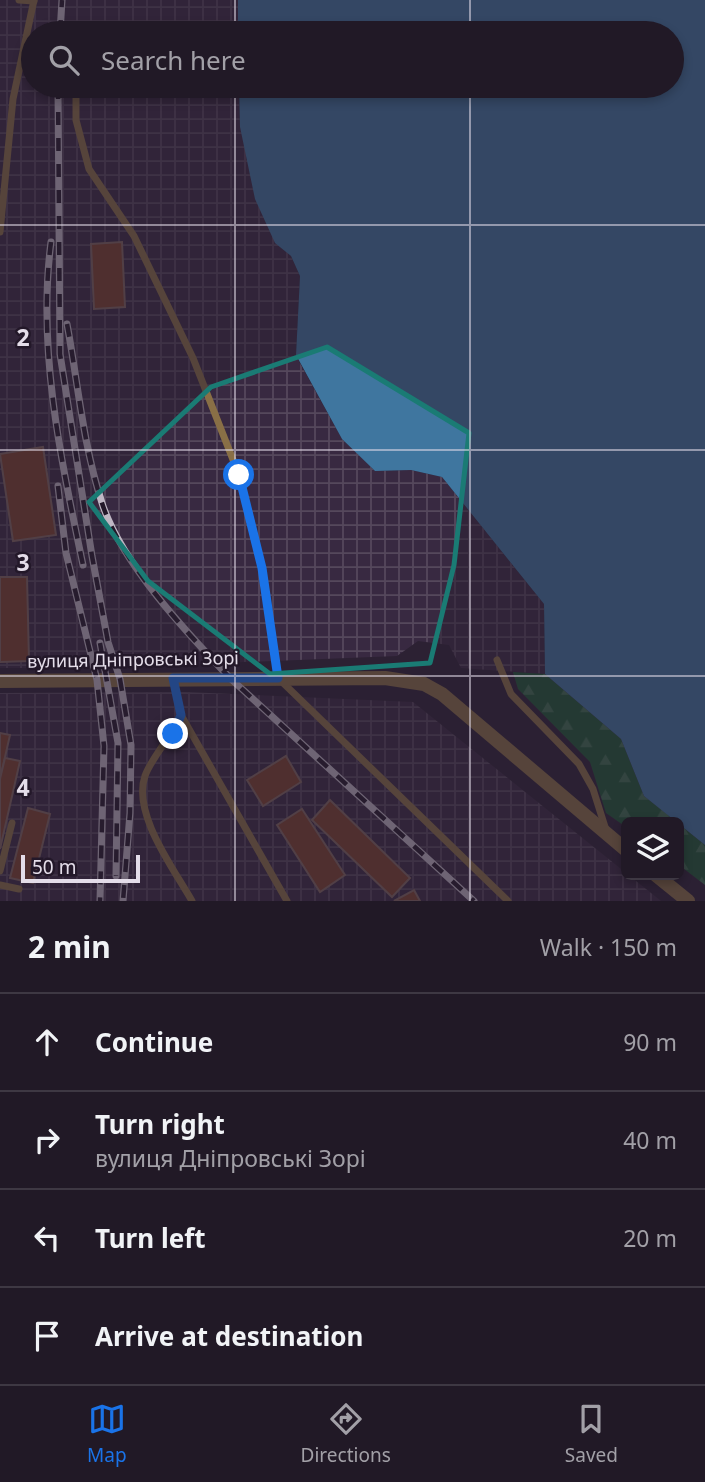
<!DOCTYPE html>
<html lang="en">
<head>
<meta charset="utf-8">
<style>
	body { margin:0; font-family:"Noto Sans",sans-serif; background:#2d2632; color:#f1f3f6 }
	.controls { position:absolute; right:21px; bottom:21px; display:grid; overflow:hidden; border-radius:10px; box-shadow:0 4px 10px #0003 }
	.controls button { width:63px; height:63px; display:grid; place-items:center; padding:0; border:0; border-bottom:2px solid #3e3843; background:#211926; color:#f1f3f6; font:35px sans-serif }
	.scale { position:absolute; left:21px; bottom:18px; width:119px; box-sizing:border-box; padding-left:7px; border:4px solid #e4dde9; border-top:0; font-size:19px; line-height:24px; white-space:nowrap; color:#e4dde9; -webkit-text-stroke:5px #231829; paint-order:stroke }
	.stop { position:absolute; width:21px; height:21px; margin:-16px; border:5px solid #1a73e8; border-radius:50%; background:#fff }
	.stop.end { background:#1a73e8; border-color:#fff; box-shadow:0 2px 7px #0008 }
	.list { margin:0; padding:0; list-style:none }
	h2 { display:flex; justify-content:space-between; align-items:center; height:91px; margin:0; padding:0 28px; font-size:30px }
	h2 small { font-size:23px; font-weight:400; color:#a2a0a7 }
	.list li { display:grid; grid-template-columns:46px 1fr auto; gap:21px; align-items:center; box-sizing:border-box; height:98px; padding:0 28px; border-top:2px solid #3e3843 }
	.list b { display:block; font-size:26px; white-space:nowrap }
	.list p { margin:0; font-size:23px; white-space:nowrap; color:#a2a0a7 }
	.list em { font-size:23px; font-style:normal; color:#a2a0a7 }
	.icon { flex:none; width:38px; height:38px; fill:none; stroke:currentColor; stroke-width:2; stroke-linecap:round; stroke-linejoin:round }
	.map { position:relative; flex:none; width:705px; height:901px; overflow:hidden }
	.search { position:absolute; background:#211926; box-shadow:0 4px 10px #0003; left:21px; right:21px; top:21px; height:77px; display:flex; align-items:center; gap:18px; box-sizing:border-box; padding:0 24px; border-radius:38px; color:#a2a0a7; font-size:26px }
	.sheet { height:483px; background:#211926 }
	nav { display:flex; justify-content:space-around; align-items:center; box-sizing:border-box; height:98px; border-top:2px solid #3e3843; background:#211926; font-size:19px; color:#a2a0a7 }
	nav a { display:grid; justify-items:center; gap:4px }
	nav .on { color:#1a73e8 }
	.map>svg:first-child { display:block }
	.industrial { fill:url(#industrial-grid) }
	.forest { fill:url(#forest-firs) }
	.water { fill:#3f769f }
	.building { fill:#7a402b; stroke:#7e655d; stroke-width:2 }
	.lines { fill:none; stroke-linecap:round; stroke-linejoin:round }
	.lane { stroke:#896f46; stroke-width:7 }
	.street { stroke:#896f46; stroke-width:14 }
	.rail-casing { stroke:#bfb7c4; stroke-width:7 }
	.rail { stroke:#231829; stroke-width:4.5; stroke-dasharray:13; stroke-linecap:butt }
	.route { stroke:#1a73e8; stroke-width:9 }
	.marked { fill:none; stroke:#1a7b74; stroke-width:5; stroke-linejoin:round }
	.grid { fill:none; stroke:#e4dde9; stroke-width:2; stroke-opacity:0.55 }
	.labels { text-anchor:middle; stroke-width:5; stroke-linejoin:round; paint-order:stroke }
	.street-label { font-size:18px; fill:#e4dde9; stroke:#231829 }
	.grid-label { font-size:23px; text-anchor:middle; font-weight:bold; fill:#e4dde9; stroke:#231829; stroke-width:5; stroke-linejoin:round; paint-order:stroke }
</style>
</head>
<body>
<div class="map">
<svg width="705" height="901" viewBox="0 0 705 901">
	<defs>
		<pattern id="industrial-grid" width="8" height="8" patternUnits="userSpaceOnUse" patternTransform="scale(1.75)"><rect width="8" height="8" fill="#382941"/><path d="M0 4h8M4 0v8" fill="none" stroke="#55485c"/></pattern>
		<pattern id="forest-firs" width="22" height="20" patternUnits="userSpaceOnUse" patternTransform="scale(1.75)"><rect width="22" height="20" fill="#1c5834"/><path d="M5 1l3.5 6h-7zM16 11l3.5 6h-7z" fill="#3d7051"/></pattern>
	</defs>
	<rect width="100%" height="100%" fill="#2c2133"/>
	<g class="industrial">
		<polygon points="0,0 238,0 238,33 33,33 33,86 239,86 240,127 275,242 291,256 300,276 296,356 342,439 375,471 411,470 442,477 544,604 545,674 461,668 449,645 418,641 397,656 93,668 0,668"/>
		<polygon points="185,692 413,702 661,901 0,901 0,693"/>
	</g>
	<g class="forest">
		<polygon points="513,672 545,674 621,739 644,796 677,822 626,822 626,827 606,813 590,762 518,689"/>
		<polygon points="679,824 705,845 705,885 679,865"/>
	</g>
	<polygon class="water" points="238,0 705,0 705,845 644,796 621,739 545,674 544,604 442,477 411,470 375,471 342,439 296,355 300,276 291,256 275,243 255,199 240,127 239,86 672,86 672,33 238,33"/>
	<g class="building">
		<polygon points="122,242 125,307 94,309 91,244"/>
		<polygon points="43,447 56,535 13,541 0,454"/>
		<polygon points="0,577 27,577 29,661 0,662"/>
		<polygon points="0,733 10,735 0,779"/>
		<polygon points="286,756 301,782 263,806 247,780"/>
		<polygon points="5,758 20,761 0,849 0,779"/>
		<polygon points="330,800 410,878 392,897 312,820"/>
		<polygon points="28,808 50,814 33,883 10,878"/>
		<polygon points="302,809 345,875 320,892 277,825"/>
		<polygon points="414,890 420,901 394,901"/>
	</g>
	<g class="lines">
		<g class="lane">
			<polyline points="19,0 34,1"/>
			<polyline points="77,33 77,26"/>
			<polyline points="76,86 76,120 89,169 134,236 193,358 239,475 262,568 278,678 508,901"/>
			<polyline points="0,232 13,99 34,0"/>
			<polyline points="497,660 511,694 579,764 593,789 606,830"/>
			<polyline points="173,679 181,715 287,901"/>
			<path d="M181 715C172 736 150 760 145 776 132 814 174 869 192 901"/>
			<polyline points="0,871 12,823"/>
			<polyline points="0,885 19,889"/>
		</g>
		<g class="street">
			<polyline points="0,681 385,678 424,684 442,694 626,850"/>
			<polyline points="656,875 688,901"/>
		</g>
		<defs>
			<g id="rail">
				<polyline points="60,33 62,0"/>
				<polyline points="58,86 60,354 92,556 108,642 120,679 131,745 130,813 123,901"/>
				<path d="M51 242C37 350 61 460 83 565"/>
				<path d="M67 324C78 383 83 445 102 503 121 563 187 633 231 679L474 901"/>
				<polyline points="58,486 66,553 97,680 104,746 100,901"/>
				<polyline points="100,643 118,743 116,876"/>
			</g>
		</defs>
		<use href="#rail" class="rail-casing"/>
		<use href="#rail" class="rail"/>
	</g>
	<g class="lines">
		<polyline class="route" points="173,734 181,715 173,678 278,678 262,568 239,475"/>
	</g>
	<path d="M0 0H705V901H0ZM327 347 469 433 454 565 430 663 270 674 148 581 89 502 211 387Z" fill="#2c2133" fill-opacity=".55" fill-rule="evenodd"/>
	<path class="marked" d="M327 347 469 433 454 565 430 663 270 674 148 581 89 502 211 387Z"/>
	<path class="grid" d="M235 0V33M470 0V33M235 86V901M470 86V901M0 225H705M0 450H705M0 676H705"/>
	<g class="labels">
		<g class="street-label">
			<text transform="translate(133 660) rotate(-1)" y="6">вулиця Дніпровські Зорі</text>
		</g>
	</g>
	<g class="grid-label">
		<text x="23" y="346">2</text>
		<text x="23" y="571">3</text>
		<text x="23" y="796">4</text>
	</g>
</svg>
<div class="controls">
<button><svg class="icon" aria-label="layers" viewBox="0 0 24 24"><path d="M12 4l9 5-9 5-9-5zM3 14l9 5 9-5"/></svg></button>
</div>
<div class="scale">50 m</div>
<div class="stop" style="left:239px;top:475px"></div>
<div class="stop end" style="left:173px;top:734px"></div>
<div class="search"><svg class="icon" aria-label="search" viewBox="0 0 24 24"><circle cx="10" cy="10" r="6"/><path d="M15 15l6 6"/></svg>Search here</div>
</div>
<section class="sheet">
<h2>2 min<small>Walk · 150 m</small></h2>
<ul class="list">
<li><svg class="icon" aria-label="ahead" viewBox="0 0 24 24"><path d="M12 20V5M6 11l6-6 6 6"/></svg><div><b>Continue</b></div><em>90 m</em></li>
<li><svg class="icon" aria-label="right" viewBox="0 0 24 24"><path d="M7 20v-9h11M14 6l5 5-5 5"/></svg><div><b>Turn right</b><p>вулиця Дніпровські Зорі</p></div><em>40 m</em></li>
<li><svg class="icon" aria-label="left" viewBox="0 0 24 24"><path d="M17 20v-9H6M10 6l-5 5 5 5"/></svg><div><b>Turn left</b></div><em>20 m</em></li>
<li><svg class="icon" aria-label="arrive" viewBox="0 0 24 24"><path d="M6 21V4h12l-3 4 3 4H6"/></svg><div><b>Arrive at destination</b></div></li>
</ul>
</section>
<nav>
<a class="on"><svg class="icon" aria-label="map" viewBox="0 0 24 24"><path d="M3 6l6-2 6 2 6-2v14l-6 2-6-2-6 2zM9 4v14M15 6v14"/></svg>Map</a>
<a><svg class="icon" aria-label="directions" viewBox="0 0 24 24"><path d="M12 3l9 9-9 9-9-9zM9 14v-3h6M13 9l2 2-2 2"/></svg>Directions</a>
<a><svg class="icon" aria-label="saved" viewBox="0 0 24 24"><path d="M7 4h10v16l-5-4-5 4z"/></svg>Saved</a>
</nav>
</body>
</html>
